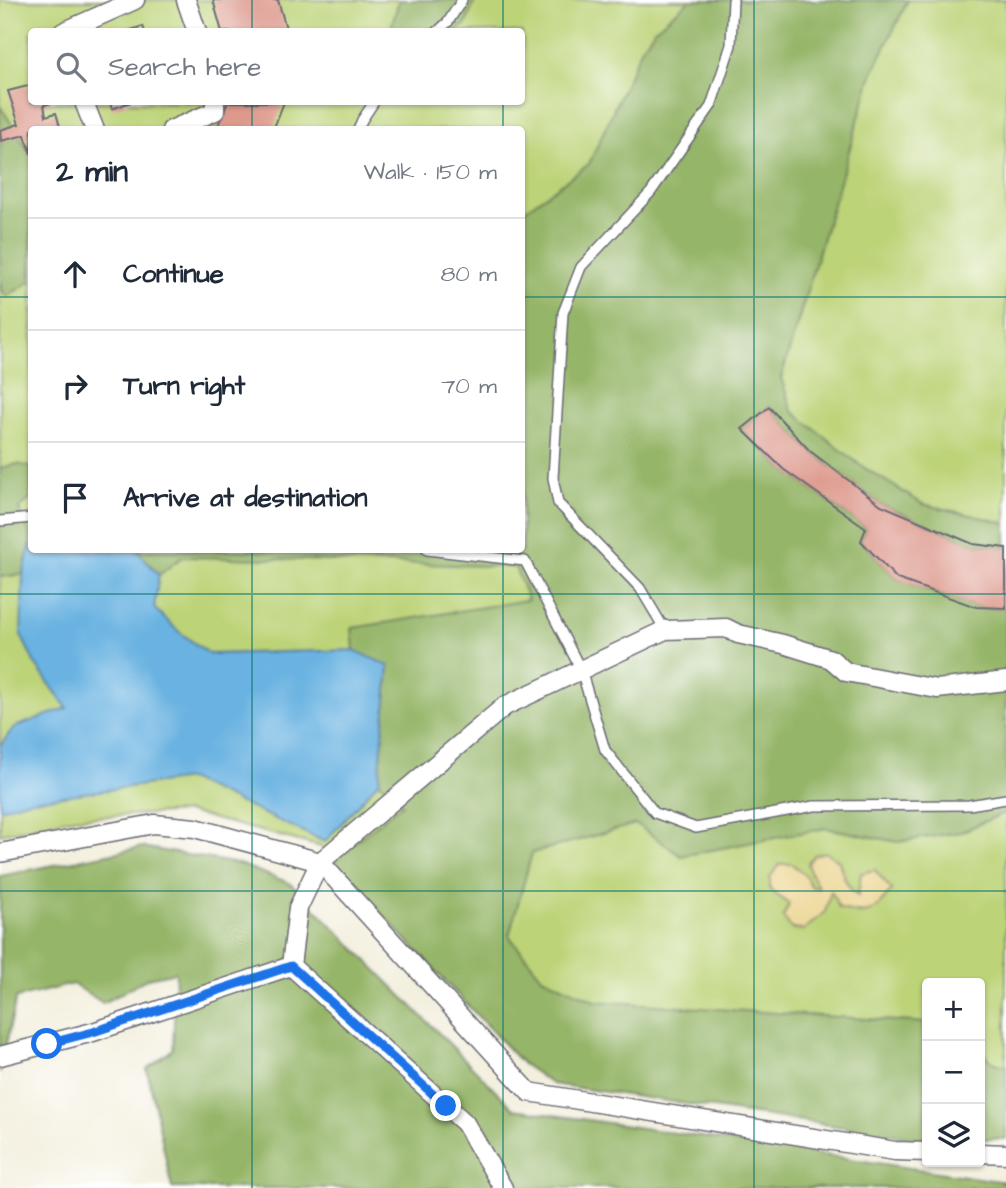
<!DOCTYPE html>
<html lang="en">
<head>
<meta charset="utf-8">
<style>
	body { margin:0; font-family:"Architects Daughter",sans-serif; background:#f6f6f7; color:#1f2937 }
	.controls { position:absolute; right:21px; bottom:21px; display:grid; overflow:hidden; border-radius:7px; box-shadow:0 2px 5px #0004 }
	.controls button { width:63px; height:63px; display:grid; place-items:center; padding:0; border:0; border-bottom:2px solid #e0e1e3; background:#fff; color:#1f2937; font:35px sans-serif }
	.stop { position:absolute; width:21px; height:21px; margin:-16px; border:5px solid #1a73e8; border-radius:50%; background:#fff }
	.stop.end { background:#1a73e8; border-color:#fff; box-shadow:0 2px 7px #0008 }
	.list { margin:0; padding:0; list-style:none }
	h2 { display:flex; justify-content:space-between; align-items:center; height:91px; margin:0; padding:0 28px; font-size:30px }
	h2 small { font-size:23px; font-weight:400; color:#747a83 }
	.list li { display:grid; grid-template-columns:46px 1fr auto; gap:21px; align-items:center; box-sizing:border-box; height:112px; padding:0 28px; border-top:2px solid #e0e1e3 }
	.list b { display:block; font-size:26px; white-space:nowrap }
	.list em { font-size:23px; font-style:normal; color:#747a83 }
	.icon { flex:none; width:38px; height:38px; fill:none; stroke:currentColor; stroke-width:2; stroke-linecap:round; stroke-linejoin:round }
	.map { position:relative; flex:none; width:1006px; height:1188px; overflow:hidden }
	.search { position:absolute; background:#fff; box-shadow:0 2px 5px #0004; left:28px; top:28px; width:497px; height:77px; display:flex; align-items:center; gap:18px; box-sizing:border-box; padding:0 24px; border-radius:7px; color:#747a83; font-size:26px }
	.panel { position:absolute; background:#fff; box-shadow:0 2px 5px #0004; left:28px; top:126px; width:497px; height:427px; border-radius:7px }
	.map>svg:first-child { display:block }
	.green { fill:#bcd377; stroke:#6f7a59; stroke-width:2; fill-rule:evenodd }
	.forest { fill:#95b568; stroke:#5c6c52; stroke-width:2 }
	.sand { fill:#eeda9e; stroke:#887e6c; stroke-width:2 }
	.water { fill:#69b2e1; stroke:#466a8e; stroke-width:2 }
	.building { fill:#dd998c }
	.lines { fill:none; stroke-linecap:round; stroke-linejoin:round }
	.lane-casing { stroke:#6b6a74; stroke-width:12 }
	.street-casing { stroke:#6b6a74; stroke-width:21 }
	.lane { stroke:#fff; stroke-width:9 }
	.street { stroke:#fff; stroke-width:18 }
	.route { stroke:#1a73e8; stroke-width:9 }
	.grid { fill:none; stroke:#0f766e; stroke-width:2; stroke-opacity:0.55 }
</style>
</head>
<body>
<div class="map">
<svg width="1006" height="1188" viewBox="0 0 1006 1188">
	<rect width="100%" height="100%" fill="#fff"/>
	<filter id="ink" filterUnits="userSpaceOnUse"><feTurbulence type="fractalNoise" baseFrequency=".0143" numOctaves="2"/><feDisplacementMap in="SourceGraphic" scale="14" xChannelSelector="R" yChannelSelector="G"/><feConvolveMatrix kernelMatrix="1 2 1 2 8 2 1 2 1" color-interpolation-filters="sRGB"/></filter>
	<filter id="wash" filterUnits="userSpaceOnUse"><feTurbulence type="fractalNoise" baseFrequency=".00686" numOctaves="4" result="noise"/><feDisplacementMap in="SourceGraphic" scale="28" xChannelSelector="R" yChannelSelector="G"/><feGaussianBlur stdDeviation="1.57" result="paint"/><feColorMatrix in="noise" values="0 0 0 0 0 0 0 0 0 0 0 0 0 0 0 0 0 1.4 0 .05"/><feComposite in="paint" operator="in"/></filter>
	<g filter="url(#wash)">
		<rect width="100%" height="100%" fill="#f3efdd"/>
		<path class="green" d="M0 0H1006V1139H980V983H927V1138L523 1064 383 915 322 847 188 812 72 818 0 834ZM32 32H522V102H32ZM32 130H522V550H32Z"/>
		<g class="forest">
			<polygon points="399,0 475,0 466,24 456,31 390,32"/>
			<polygon points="690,0 908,0 872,74 781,378 792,411 860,465 923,504 1006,523 1006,548 973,544 881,505 810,451 769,407 743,429 783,469 866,528 861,541 897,579 976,607 1006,608 1006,812 961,832 898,842 826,828 681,856 636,824 532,853 509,936 542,977 595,1001 927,1023 927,1138 916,1138 552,1084 523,1064 383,915 333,860 402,804 379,781 389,667 354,650 352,628 528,600 515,567 273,559 182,557 159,575 137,550 522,550 522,212 589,164 642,47 655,29"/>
			<polygon points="0,106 32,155 31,281 6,297 0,284"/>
			<polygon points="17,464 31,467 31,498 19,509 31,535 31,543 23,574 0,577 0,468"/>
			<polygon points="142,847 239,864 290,883 514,1109 1006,1182 1006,1188 172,1188 147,1069 173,1049 176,972 148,978 103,1003 73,984 16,998 0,1073 0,876"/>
			<polygon points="980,1048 992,1062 1006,1066 1006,1139 980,1139"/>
		</g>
		<path class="sand" d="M825 852 839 861C842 874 847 888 858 896L861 873 875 870 892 890C873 913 869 918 839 908L831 891 825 912 804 930 792 929 783 917 789 904 770 890V877L780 864H792L804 874 812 888 818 887 810 872 808 863 814 855Z"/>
		<polygon class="water" points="31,543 32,550 137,550 159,575 154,608 177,630 209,654 354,650 389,666 379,781 325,842 188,779 26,801 0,809 0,746 14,727 67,708 35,664 21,635 23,574"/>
		<g id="blocks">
			<g class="building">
				<polygon points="213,0 278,0 287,32 222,32"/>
				<polygon points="143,26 145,32 128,32 128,31"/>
				<polygon points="32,85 32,102 55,102 44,105 46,116 56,113 61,130 32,130 31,154 25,135 1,141 0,130 19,124 8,91"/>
				<polygon points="110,102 131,102 112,109"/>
				<polygon points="228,102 284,102 273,130 216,130"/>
				<polygon points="769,407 810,451 881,505 973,544 1006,548 1006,608 976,607 897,579 861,541 866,528 783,469 742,429"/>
			</g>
		</g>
	</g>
	<g filter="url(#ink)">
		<use href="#blocks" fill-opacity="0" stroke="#6b6a74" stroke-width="2"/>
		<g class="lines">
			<defs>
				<g id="lane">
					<polyline points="437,32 448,22 462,0"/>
					<polyline points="358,130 362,120 374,102"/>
					<polyline points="0,521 32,518"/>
					<polyline points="427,550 525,561 581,670 605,750 655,813 696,828 814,806 969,805 1006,799"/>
					<polyline points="665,630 640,588 558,503 553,478 563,313 581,267 651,192 711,106 731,45 733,0"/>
				</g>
				<g id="street">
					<polyline points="186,0 197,32"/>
					<polyline points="63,32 135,0"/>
					<polyline points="84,102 95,130"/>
					<polyline points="171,130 215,111 215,102"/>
					<polyline points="0,853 154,824 195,828 320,862 529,1092 895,1151 927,1152"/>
					<polyline points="0,1056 93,1032 291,966"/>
					<polyline points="980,1153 1006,1154"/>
					<polyline points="503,1188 465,1123 291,966 298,908 320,862 505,706 665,630 726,628 738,634 783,644 831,659 846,672 937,689 1006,681"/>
				</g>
			</defs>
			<use href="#lane" class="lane-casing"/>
			<use href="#street" class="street-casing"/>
			<use href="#lane" class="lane"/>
			<use href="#street" class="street"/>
		</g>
	</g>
	<g class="lines" filter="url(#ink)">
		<polyline class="route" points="47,1044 93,1032 291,966 446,1106"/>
	</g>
	<path class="grid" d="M252 0V32M503 0V32M754 0V1188M252 102V130M503 102V130M0 297H32M522 297H1006M252 550V1188M503 550V1188M0 594H1006M0 891H1006"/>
</svg>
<div class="controls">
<button>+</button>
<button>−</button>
<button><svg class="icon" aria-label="layers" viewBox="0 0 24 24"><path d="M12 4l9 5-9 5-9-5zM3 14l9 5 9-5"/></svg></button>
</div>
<div class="stop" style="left:47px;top:1044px"></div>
<div class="stop end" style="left:446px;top:1106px"></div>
<div class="search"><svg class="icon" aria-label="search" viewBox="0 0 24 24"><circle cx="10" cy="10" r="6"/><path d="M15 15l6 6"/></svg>Search here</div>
<section class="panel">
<h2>2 min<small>Walk · 150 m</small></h2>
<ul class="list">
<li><svg class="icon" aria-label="ahead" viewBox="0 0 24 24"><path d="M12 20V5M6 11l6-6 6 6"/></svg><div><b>Continue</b></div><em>80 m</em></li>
<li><svg class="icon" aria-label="right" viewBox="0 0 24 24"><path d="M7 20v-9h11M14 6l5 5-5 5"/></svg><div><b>Turn right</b></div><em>70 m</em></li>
<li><svg class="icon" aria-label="arrive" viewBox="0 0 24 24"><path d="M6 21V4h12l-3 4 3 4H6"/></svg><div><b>Arrive at destination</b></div></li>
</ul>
</section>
</div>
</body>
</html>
